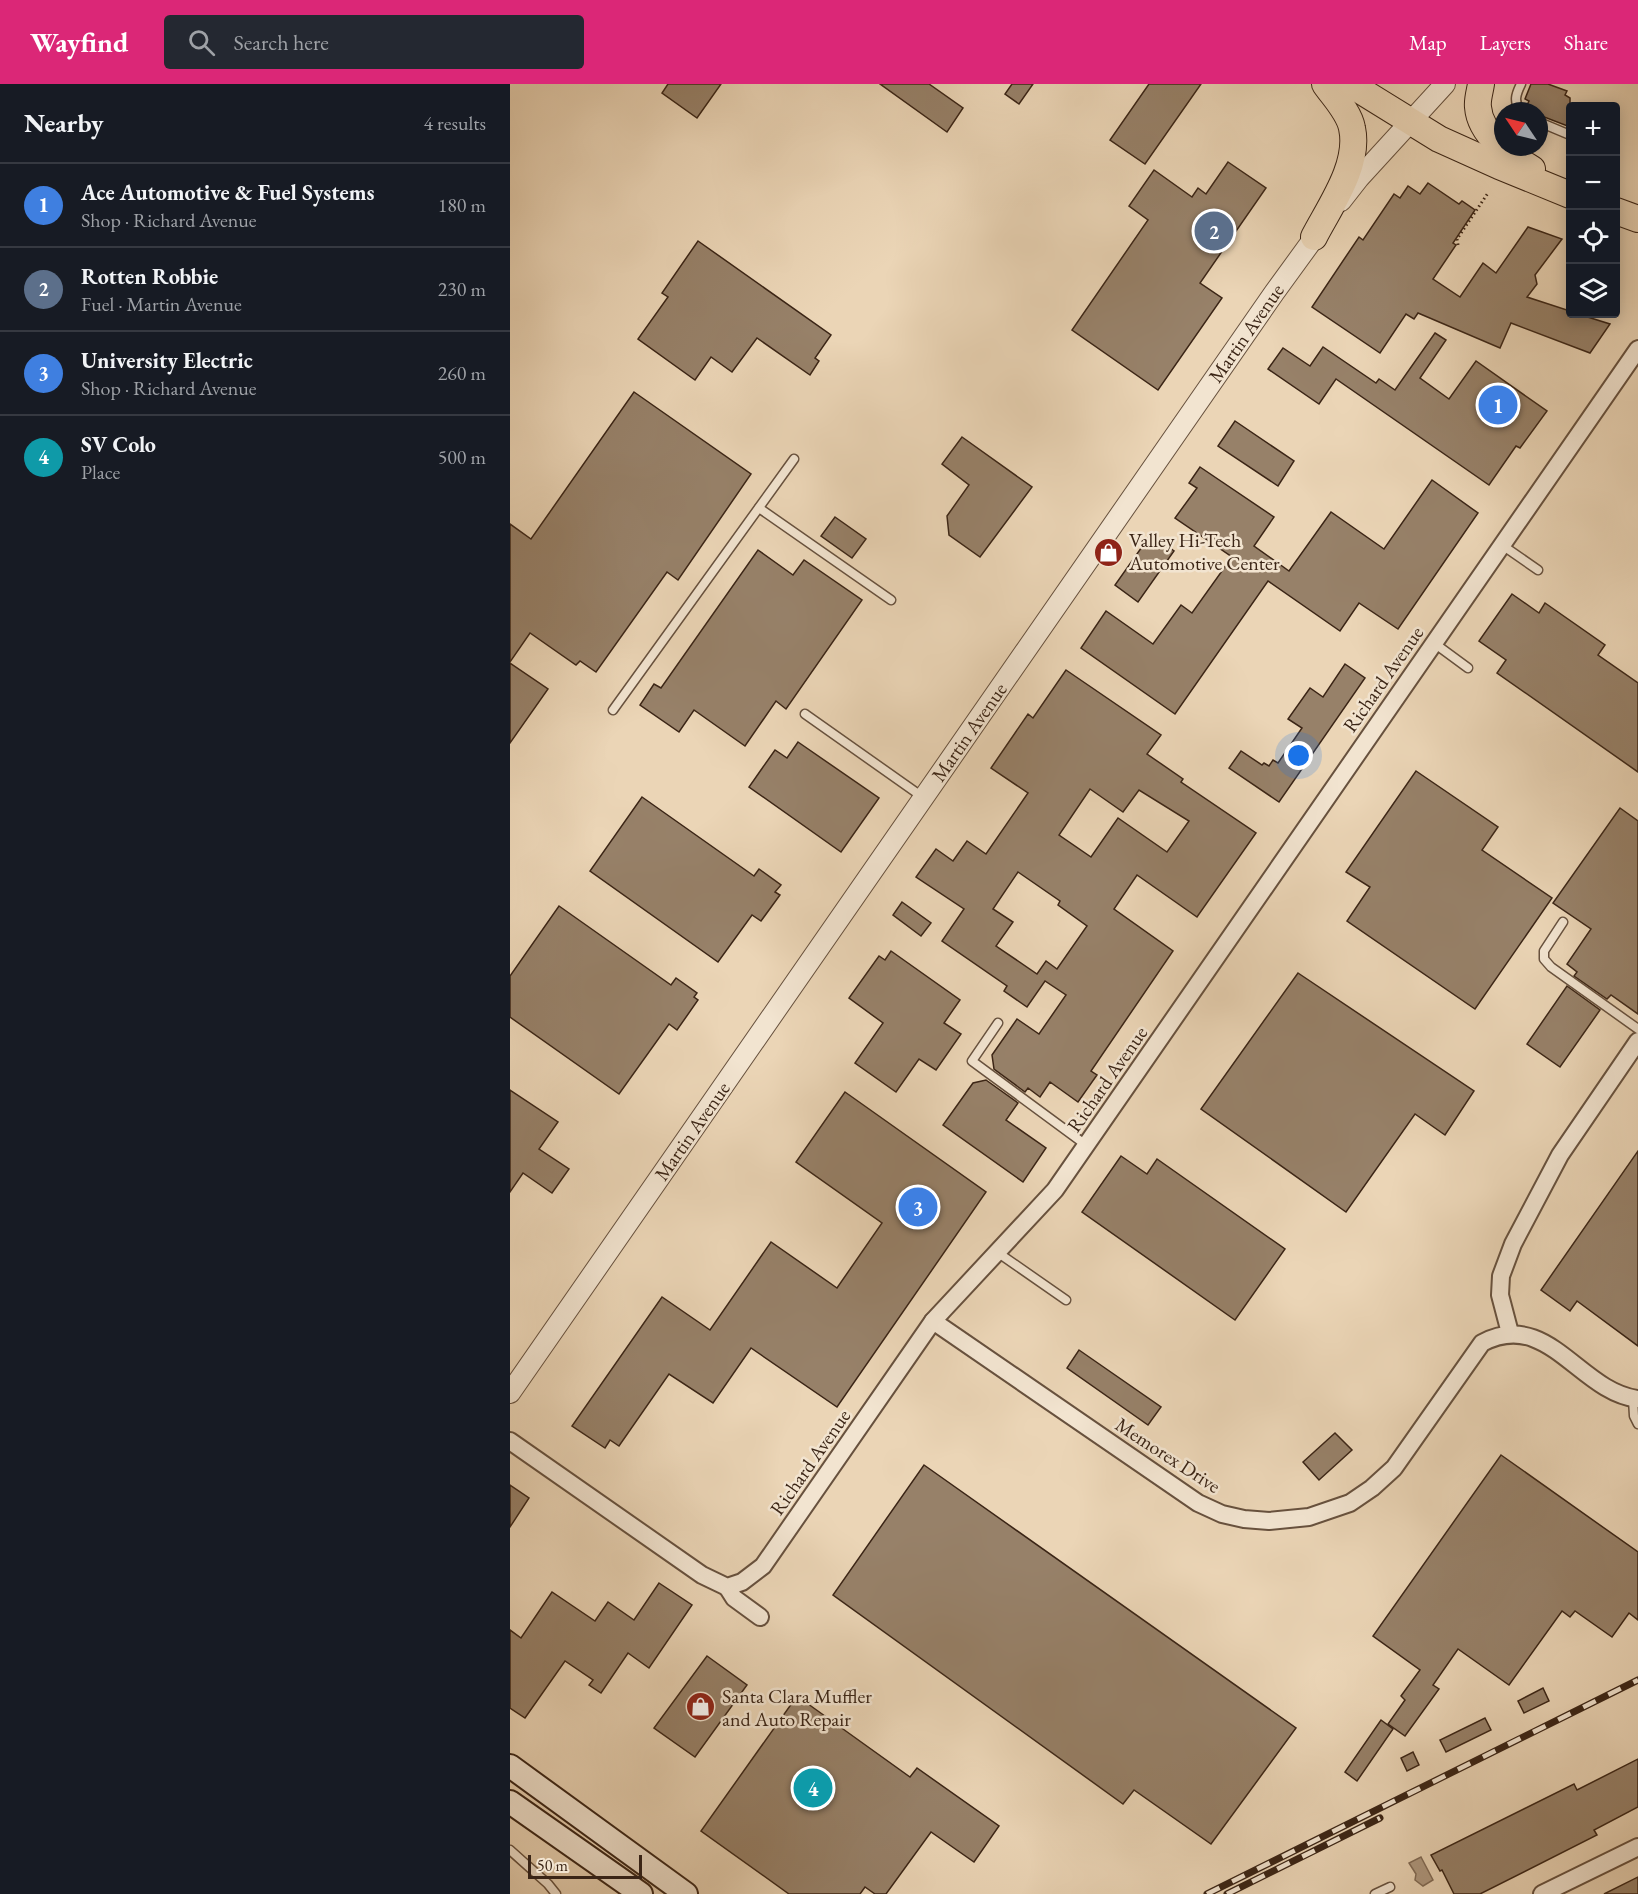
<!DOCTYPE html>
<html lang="en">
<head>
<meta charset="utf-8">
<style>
	body { margin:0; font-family:"EB Garamond",serif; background:#242831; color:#f1f3f6 }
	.controls { position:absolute; right:18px; top:18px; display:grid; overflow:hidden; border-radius:6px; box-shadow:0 3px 15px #0003 }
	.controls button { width:54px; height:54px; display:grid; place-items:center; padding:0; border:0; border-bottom:2px solid #363941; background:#171b24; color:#f1f3f6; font:30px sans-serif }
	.compass { position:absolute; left:984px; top:18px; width:54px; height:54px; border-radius:50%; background:#171b24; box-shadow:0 3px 15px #0003; rotate:305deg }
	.scale { position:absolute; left:18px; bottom:15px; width:114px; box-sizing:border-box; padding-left:6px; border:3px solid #3b2516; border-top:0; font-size:16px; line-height:21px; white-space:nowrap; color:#3b2516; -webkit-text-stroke:4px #f2e4d0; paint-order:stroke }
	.you { position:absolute; left:789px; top:672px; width:21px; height:21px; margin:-15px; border:4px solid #fff; border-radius:50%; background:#1a73e8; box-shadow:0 0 0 9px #1a73e833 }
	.badge { display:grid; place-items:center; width:39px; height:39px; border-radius:50%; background:#db2777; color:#fff; font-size:20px; font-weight:700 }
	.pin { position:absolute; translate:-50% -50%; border:3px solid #fff; box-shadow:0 2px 6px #0006 }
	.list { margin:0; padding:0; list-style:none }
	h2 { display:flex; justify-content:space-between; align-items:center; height:78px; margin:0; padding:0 24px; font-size:26px }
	h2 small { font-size:20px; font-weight:400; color:#9ea1a6 }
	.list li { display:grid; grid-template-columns:39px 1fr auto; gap:18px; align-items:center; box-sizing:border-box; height:84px; padding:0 24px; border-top:2px solid #363941 }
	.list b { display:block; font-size:22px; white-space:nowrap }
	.list p { margin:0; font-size:20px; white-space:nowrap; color:#9ea1a6 }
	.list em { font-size:20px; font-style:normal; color:#9ea1a6 }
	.icon { flex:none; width:33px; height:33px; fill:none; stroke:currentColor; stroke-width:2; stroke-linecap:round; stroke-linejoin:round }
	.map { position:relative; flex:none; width:1128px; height:1810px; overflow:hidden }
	header { display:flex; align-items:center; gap:36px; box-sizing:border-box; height:84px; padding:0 30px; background:#db2777; color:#fff }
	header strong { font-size:28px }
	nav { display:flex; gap:33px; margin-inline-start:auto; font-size:21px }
	.search { width:420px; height:54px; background:#242831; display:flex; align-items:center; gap:15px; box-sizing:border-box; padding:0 21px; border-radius:6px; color:#9ea1a6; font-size:22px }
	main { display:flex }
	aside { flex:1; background:#171b24 }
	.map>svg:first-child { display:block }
	.water { fill:#af9980; stroke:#816b56; stroke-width:1.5 }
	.building { fill:#978169; stroke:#3b2516; stroke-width:1.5; fill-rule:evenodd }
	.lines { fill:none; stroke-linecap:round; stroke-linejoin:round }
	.service-casing { stroke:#67513e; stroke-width:11 }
	.minor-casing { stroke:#67513e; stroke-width:20 }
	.tertiary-casing { stroke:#67513e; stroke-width:22 }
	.secondary-casing { stroke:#3b2516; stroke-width:26 }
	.primary-casing { stroke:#3b2516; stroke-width:28 }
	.path { stroke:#3b2516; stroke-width:3; stroke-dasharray:1.5 3; stroke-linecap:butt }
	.service { stroke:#f2e4d0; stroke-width:8 }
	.minor { stroke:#f2e4d0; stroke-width:16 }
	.tertiary { stroke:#f2e4d0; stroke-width:20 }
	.secondary { stroke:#f2e4d0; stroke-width:22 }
	.primary { stroke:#ebd5b6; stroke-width:26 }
	.rail-casing { stroke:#3b2516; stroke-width:7 }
	.rail { stroke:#f2e4d0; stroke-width:4.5; stroke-dasharray:14; stroke-linecap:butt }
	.labels { text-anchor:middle; stroke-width:5; stroke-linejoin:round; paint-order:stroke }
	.street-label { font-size:20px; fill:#3b2516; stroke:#f2e4d0 }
	.poi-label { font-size:20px; fill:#3b2516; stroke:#f2e4d0; text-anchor:start }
</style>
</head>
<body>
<header>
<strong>Wayfind</strong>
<div class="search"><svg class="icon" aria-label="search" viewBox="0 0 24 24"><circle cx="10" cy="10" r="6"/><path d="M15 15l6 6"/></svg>Search here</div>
<nav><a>Map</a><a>Layers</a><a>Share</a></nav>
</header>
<main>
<aside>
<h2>Nearby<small>4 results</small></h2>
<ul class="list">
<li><span class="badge" style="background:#3f7fe0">1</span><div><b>Ace Automotive &amp; Fuel Systems</b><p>Shop · Richard Avenue</p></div><em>180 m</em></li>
<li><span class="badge" style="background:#5c6f8a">2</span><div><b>Rotten Robbie</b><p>Fuel · Martin Avenue</p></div><em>230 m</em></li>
<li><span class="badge" style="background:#3f7fe0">3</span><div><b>University Electric</b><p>Shop · Richard Avenue</p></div><em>260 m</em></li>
<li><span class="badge" style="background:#0f9aa8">4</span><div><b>SV Colo</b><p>Place</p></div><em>500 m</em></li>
</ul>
</aside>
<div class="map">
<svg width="1128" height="1810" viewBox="0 0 1128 1810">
	<rect width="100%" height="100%" fill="#ebd5b6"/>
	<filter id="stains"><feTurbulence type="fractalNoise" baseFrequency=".00333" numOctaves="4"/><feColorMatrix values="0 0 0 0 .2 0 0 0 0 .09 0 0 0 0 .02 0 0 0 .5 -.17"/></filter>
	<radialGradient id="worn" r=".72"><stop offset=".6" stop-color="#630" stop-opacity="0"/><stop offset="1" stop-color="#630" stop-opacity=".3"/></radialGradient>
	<polygon class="water" points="911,1773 923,1796 913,1802 905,1796 906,1790 899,1779"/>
	<g class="building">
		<polygon points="158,0 211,0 187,34 152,9"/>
		<polygon points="370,0 419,0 453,24 437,48"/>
		<polygon points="502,0 523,0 509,20 495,10"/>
		<polygon points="639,0 691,0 635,80 600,56"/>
		<polygon points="1021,0 1038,0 1057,7 1055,11 1060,14 1060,43 1029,31 1029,27 1017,27 1016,23 1019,17 1015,15"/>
		<polygon points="718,78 756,104 690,199 712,214 648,306 562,246 638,136 619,122 644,86 682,113 688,104 696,110"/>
		<polygon points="918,99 949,120 952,117 965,126 943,159 946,161 923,195 950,213 973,179 986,189 1018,143 1052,155 1025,191 1027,200 1017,213 1060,227 1060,230 1068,230 1100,240 1080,269 1001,239 990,264 908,229 904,235 896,230 870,269 802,223 849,153 853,156 884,110 890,114 898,102 910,110"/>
		<polygon points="188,157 321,251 305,274 309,277 300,291 247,254 222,288 201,273 185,296 128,255 158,213 152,209"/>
		<polygon points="925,249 936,256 910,294 939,315 966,277 1037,327 1010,364 1006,362 979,401 826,295 809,320 758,285 773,264 800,282 813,263 866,299 869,295 885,306"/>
		<polygon points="124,308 241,390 168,496 157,488 86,588 70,577 66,581 20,549 0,578 0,440 21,455"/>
		<polygon points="725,337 784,377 768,402 708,362"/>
		<polygon points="452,353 522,403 470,473 439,451 437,432 459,401 432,380"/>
		<polygon points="690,383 764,433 744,462 779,487 821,428 874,465 922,396 968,429 888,545 849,519 830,547 758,497 665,630 571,564 596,527 643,560 671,521 682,529 722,473 665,434 687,404 679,399"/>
		<polygon points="325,433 356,455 342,474 311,452"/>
		<polygon points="641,450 664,467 628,518 605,501"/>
		<polygon points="248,466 283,491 294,476 352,516 276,625 266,617 235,662 184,626 169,648 130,621 144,600 151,604"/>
		<polygon points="1002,510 1029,529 1035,519 1095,561 1088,571 1128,599 1128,688 987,589 996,576 969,557"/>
		<polygon points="0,579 38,605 0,659"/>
		<polygon points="835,580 855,594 769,718 719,684 731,667 752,681 754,679 759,682 763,676 768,679 792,644 778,635 800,604 813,613"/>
		<path d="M556 586 651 651 637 670 673 695 671 698 746 749 687 833 627 791 604 825 663 867 581 987 587 991 568 1018 540 998 530 1013 518 1004 515 1008 484 985 482 971 507 935 529 950 556 911 535 897 517 923 494 907 497 902 432 857 454 825 406 793 426 765 443 777 457 757 476 770 518 709 481 684 518 630 523 634ZM580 705 613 728 629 706 679 737 657 768 608 734 581 773 549 751ZM508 788 550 817 548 821 577 842 547 885 536 877 527 890 486 862 503 838 483 825Z"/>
		<polygon points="288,658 369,714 331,768 239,703 265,666 277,674"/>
		<polygon points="906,687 988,743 972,766 1042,814 965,925 837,837 860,803 836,788"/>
		<polygon points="132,713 244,792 249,785 271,801 265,808 270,811 251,837 242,831 208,878 80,787"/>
		<polygon points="1110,724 1128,737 1128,930 1101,911 1097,915 1064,892 1067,888 1057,880 1081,845 1043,819"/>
		<polygon points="392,818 421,839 411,852 383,831"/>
		<polygon points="49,822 161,901 166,894 187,909 184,913 188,916 167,946 159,940 109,1010 0,933 0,892"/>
		<polygon points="381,867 450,916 434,939 451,950 426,986 409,975 386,1008 345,979 373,939 339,914 369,872 375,876"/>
		<polygon points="788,889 964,1007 935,1051 905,1030 836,1128 691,1025"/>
		<polygon points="1057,902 1090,926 1050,983 1017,960"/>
		<polygon points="476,996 508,1019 496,1036 536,1064 513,1098 433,1041 463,999"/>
		<polygon points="0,1006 48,1038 29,1065 59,1085 42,1109 13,1089 0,1108"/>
		<polygon points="335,1008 476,1108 327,1323 241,1264 203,1319 159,1290 109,1362 100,1356 95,1364 62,1342 152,1213 200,1246 261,1158 327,1204 372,1139 286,1078"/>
		<polygon points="1128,1067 1128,1262 1067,1217 1060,1227 1031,1206"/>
		<polygon points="611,1072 637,1090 647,1075 775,1165 725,1236 572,1128"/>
		<polygon points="569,1266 651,1323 638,1341 557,1284"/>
		<polygon points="825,1349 842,1366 809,1396 793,1378"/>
		<polygon points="991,1371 1128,1468 1128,1536 1119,1529 1102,1553 1065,1527 1060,1533 1052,1527 999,1601 948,1565 923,1601 929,1605 895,1652 878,1640 895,1616 891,1612 910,1586 863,1552"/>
		<polygon points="414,1381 786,1644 701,1760 624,1706 613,1720 323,1511"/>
		<polygon points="0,1401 19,1414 0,1443"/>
		<polygon points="149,1499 182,1521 139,1584 118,1569 91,1609 79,1601 83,1596 55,1577 15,1634 0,1624 0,1546 11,1554 42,1508 85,1537 98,1518 124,1536"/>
		<polygon points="197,1572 237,1601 185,1673 144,1644"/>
		<polygon points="1033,1604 1039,1617 1014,1629 1008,1617"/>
		<polygon points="287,1612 400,1693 407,1684 489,1742 464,1778 421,1748 376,1810 365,1810 355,1803 350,1810 279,1810 191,1747"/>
		<polygon points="975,1634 981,1646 936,1668 930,1656"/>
		<polygon points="871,1636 883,1645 847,1697 835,1688"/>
		<polygon points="903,1668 909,1681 897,1687 891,1674"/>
		<polygon points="1128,1675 1128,1723 1084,1746 1087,1751 970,1810 944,1810 932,1786 930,1787 921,1771 1064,1700 1067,1706"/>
		<polygon points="1128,1793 1128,1810 1094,1810"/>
	</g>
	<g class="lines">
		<defs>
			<g id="service">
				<path d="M1011 0C1006 10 1003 18 1011 27"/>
				<polyline points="1029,38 1060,51"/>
				<polyline points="249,424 381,516"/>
				<polyline points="992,461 1028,486"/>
				<polyline points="924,559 958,584"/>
				<polyline points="103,626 284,375"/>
				<polyline points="295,630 414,714"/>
				<polyline points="1053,838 1034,867 1034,875 1041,883 1128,945"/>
				<polyline points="488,939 462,977 576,1061"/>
				<polyline points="487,1168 556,1216"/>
				<polyline points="1123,1315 1124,1332 1128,1340"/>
				<polyline points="0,1766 38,1800 46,1810"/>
				<polyline points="865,1810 880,1803"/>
			</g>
			<g id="minor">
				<path d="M423 1237 688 1419 712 1430 734 1435 759 1437 799 1433 840 1419 862 1404 884 1384 972 1259C1038 1224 1069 1308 1128 1315"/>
				<polyline points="1000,1249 990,1211 991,1192 1003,1160 1050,1071 1128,957"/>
				<polyline points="0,1357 192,1491 217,1503 232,1498 253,1482 423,1237 545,1106 1128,265"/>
				<polyline points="217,1503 224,1514 250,1533"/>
				<polyline points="1032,1810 1128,1763"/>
			</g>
			<g id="tertiary">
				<polyline points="831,117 849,94 935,0"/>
				<polyline points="0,1309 764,209 812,143"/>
			</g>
			<g id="secondary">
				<polyline points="0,1682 176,1810"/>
				<polyline points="0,1718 131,1810"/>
			</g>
			<g id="primary">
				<polyline points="840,0 929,55 989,82 1060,111"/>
				<path d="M971 0C970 7 967 16 968 23 970 51 1001 72 1022 85"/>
				<polyline points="1106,127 1128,135"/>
				<path d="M804 153C820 122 850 81 842 44 839 28 824 13 815 0"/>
			</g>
		</defs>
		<use href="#service" class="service-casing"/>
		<use href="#minor" class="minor-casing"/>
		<use href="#tertiary" class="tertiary-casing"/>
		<use href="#secondary" class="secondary-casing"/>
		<use href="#primary" class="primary-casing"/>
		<polyline class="path" points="948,161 947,155 978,109"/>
		<use href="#service" class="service"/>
		<use href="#minor" class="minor"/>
		<use href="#tertiary" class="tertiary"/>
		<use href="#secondary" class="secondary"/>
		<use href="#primary" class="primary"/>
		<defs>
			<g id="rail">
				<polyline points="697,1810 1128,1596"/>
				<polyline points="717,1810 870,1734"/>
			</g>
		</defs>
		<use href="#rail" class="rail-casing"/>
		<use href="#rail" class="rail"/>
	</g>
	<defs>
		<symbol id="shop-disc" viewBox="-11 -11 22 22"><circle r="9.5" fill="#8f2418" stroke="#f2e4d0"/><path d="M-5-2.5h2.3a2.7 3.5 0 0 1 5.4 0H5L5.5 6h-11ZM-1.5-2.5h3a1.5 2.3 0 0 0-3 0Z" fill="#fff"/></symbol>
	</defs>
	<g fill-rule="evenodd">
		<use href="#shop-disc" x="582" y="452" width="33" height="33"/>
		<use href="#shop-disc" x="174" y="1606" width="33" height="33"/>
	</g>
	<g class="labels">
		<g class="street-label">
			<text transform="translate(736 249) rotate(-55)" y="7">Martin Avenue</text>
			<text transform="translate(873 595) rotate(-55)" y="7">Richard Avenue</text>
			<text transform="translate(459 648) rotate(-55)" y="7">Martin Avenue</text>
			<text transform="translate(597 995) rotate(-55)" y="7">Richard Avenue</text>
			<text transform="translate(182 1047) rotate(-55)" y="7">Martin Avenue</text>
			<text transform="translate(658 1371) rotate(33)" y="7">Memorex Drive</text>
			<text transform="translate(300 1378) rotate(-55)" y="7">Richard Avenue</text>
		</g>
		<g class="poi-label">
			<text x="619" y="463">Valley Hi-Tech<tspan x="619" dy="23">Automotive Center</tspan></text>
			<text x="212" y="1619">Santa Clara Muffler<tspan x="212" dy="23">and Auto Repair</tspan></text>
		</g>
	</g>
	<rect width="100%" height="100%" filter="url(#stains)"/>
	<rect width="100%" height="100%" fill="url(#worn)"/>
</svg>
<div class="controls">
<button>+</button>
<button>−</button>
<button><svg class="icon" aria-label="locate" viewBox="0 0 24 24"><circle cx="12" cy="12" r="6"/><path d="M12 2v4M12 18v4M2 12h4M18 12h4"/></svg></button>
<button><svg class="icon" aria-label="layers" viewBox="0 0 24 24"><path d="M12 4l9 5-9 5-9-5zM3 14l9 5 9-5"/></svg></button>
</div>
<svg class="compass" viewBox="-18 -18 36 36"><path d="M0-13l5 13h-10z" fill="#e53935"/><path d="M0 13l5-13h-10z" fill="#9ea1a6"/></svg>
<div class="scale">50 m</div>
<div class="you"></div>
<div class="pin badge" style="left:988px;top:321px;background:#3f7fe0">1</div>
<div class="pin badge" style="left:704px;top:147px;background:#5c6f8a">2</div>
<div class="pin badge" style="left:408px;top:1123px;background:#3f7fe0">3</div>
<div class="pin badge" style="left:303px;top:1704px;background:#0f9aa8">4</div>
</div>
</main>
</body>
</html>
